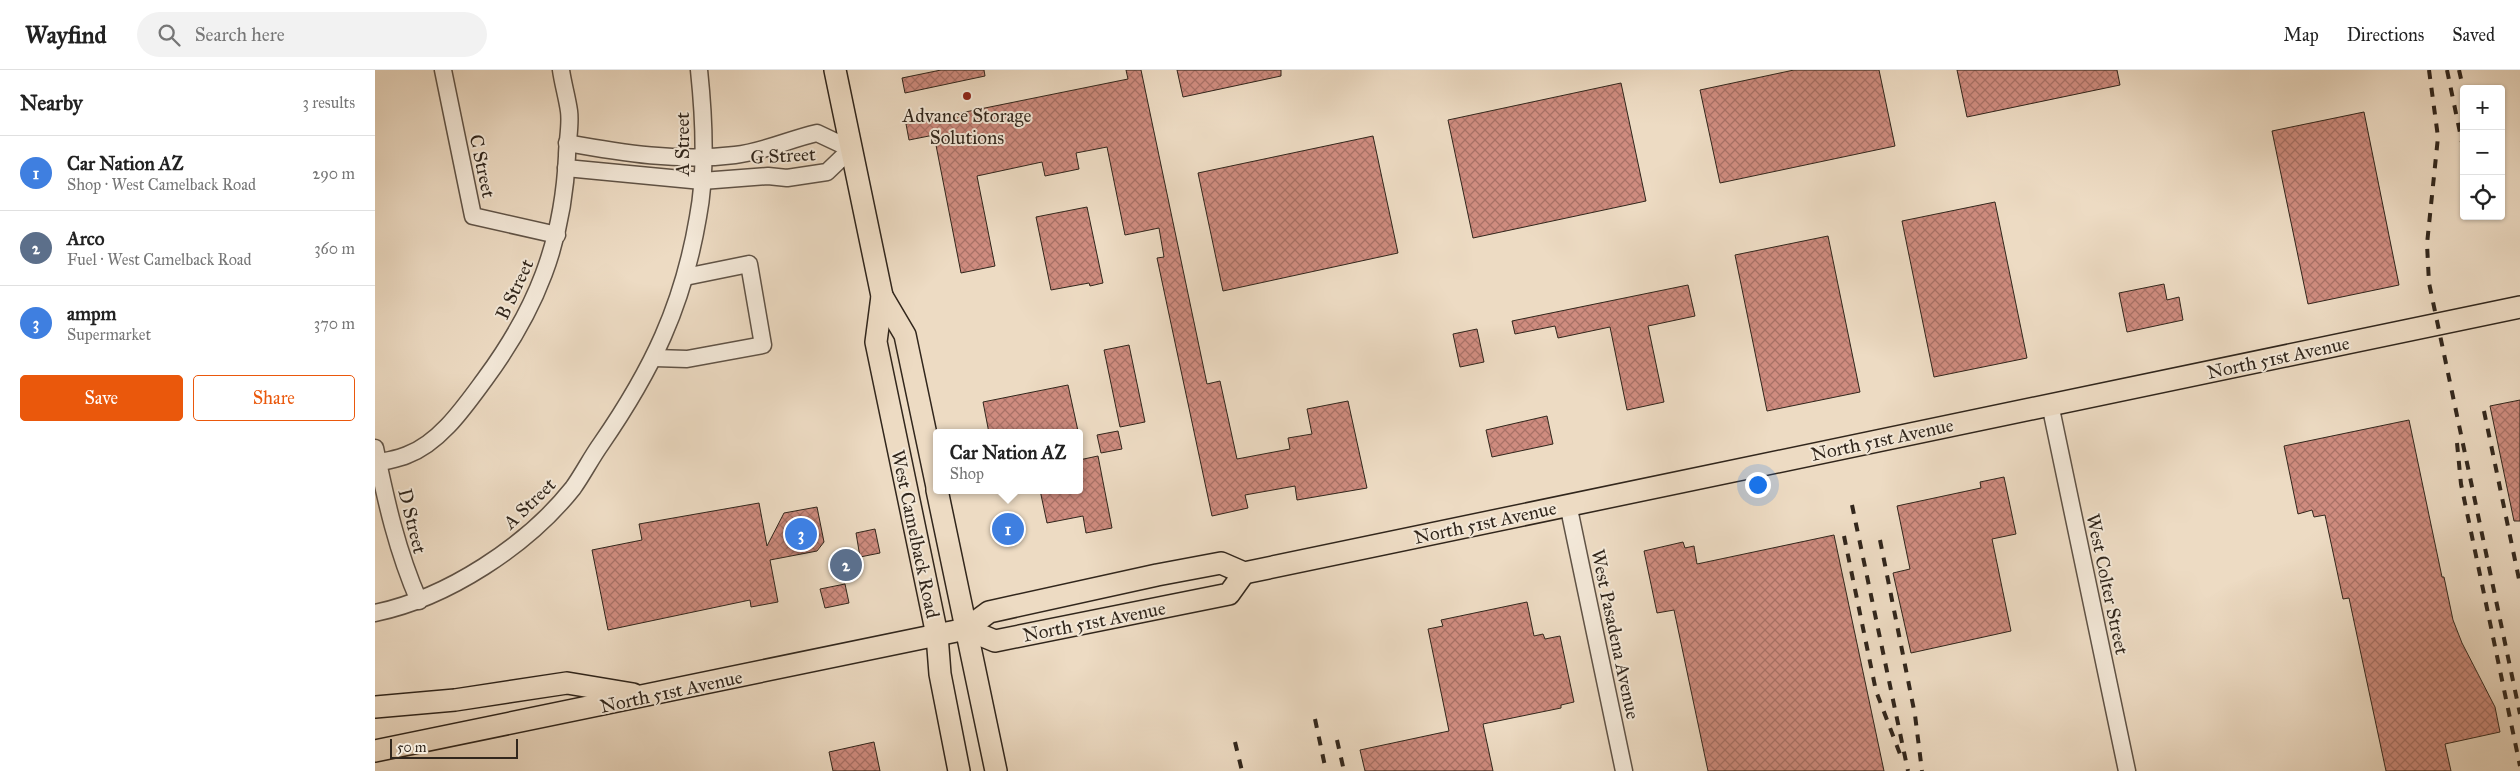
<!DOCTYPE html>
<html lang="en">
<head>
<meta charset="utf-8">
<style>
	body { margin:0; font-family:"IM FELL Great Primer",serif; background:#f2f2f2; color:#222 }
	.controls { position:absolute; right:15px; top:15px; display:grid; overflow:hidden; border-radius:5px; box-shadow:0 1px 4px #0004 }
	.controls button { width:45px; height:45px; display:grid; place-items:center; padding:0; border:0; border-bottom:1px solid #e0e0e0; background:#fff; color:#222; font:25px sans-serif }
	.scale { position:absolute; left:15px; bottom:12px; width:128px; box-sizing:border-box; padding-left:5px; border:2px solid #31261c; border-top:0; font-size:14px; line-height:18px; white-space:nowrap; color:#31261c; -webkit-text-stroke:4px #f3e8d8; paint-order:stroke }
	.you { position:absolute; left:1382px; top:414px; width:18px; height:18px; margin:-12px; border:4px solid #fff; border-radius:50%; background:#1a73e8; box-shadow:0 0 0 8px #1a73e833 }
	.badge { display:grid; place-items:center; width:32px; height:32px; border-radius:50%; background:#ea580c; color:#fff; font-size:16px; font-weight:700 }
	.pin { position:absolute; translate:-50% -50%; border:2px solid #fff; box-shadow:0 1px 5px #0006 }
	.popup { position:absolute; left:558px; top:359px; width:150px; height:65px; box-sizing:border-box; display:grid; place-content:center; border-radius:5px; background:#fff; filter:drop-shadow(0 1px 4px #0005); font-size:16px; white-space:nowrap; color:#767676 }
	.popup b { font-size:19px; color:#222 }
	.popup::after { content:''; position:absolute; left:50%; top:100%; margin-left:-10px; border:10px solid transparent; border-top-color:#fff }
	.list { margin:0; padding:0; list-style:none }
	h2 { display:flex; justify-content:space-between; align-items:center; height:65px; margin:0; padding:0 20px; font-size:21px }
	h2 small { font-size:16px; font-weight:400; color:#767676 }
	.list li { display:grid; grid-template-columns:32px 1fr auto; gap:15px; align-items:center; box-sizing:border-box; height:75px; padding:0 20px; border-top:1px solid #e0e0e0 }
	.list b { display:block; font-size:19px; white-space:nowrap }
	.list p { margin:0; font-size:16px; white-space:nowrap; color:#767676 }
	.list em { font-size:16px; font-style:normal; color:#767676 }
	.actions { display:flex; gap:10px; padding:15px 20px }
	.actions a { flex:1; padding:11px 0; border:1px solid #ea580c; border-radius:5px; text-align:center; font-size:18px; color:#ea580c }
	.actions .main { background:#ea580c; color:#fff }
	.icon { flex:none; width:28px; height:28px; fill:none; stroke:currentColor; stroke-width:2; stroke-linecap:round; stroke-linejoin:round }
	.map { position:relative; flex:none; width:2145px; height:701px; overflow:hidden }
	header { display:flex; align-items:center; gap:30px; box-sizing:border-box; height:70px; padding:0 25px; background:#fff; border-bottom:1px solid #e0e0e0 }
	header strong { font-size:24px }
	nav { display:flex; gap:28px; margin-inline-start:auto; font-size:18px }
	.search { width:350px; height:45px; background:#f2f2f2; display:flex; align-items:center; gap:12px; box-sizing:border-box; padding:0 18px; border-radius:28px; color:#767676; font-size:19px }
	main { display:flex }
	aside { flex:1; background:#fff }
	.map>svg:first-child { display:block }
	.building { fill:url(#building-cross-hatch); stroke:#31261c }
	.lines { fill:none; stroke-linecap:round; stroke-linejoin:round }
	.minor-casing { stroke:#605346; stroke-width:19 }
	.major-casing { stroke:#31261c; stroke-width:24 }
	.minor { stroke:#f3e8d8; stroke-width:16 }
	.major { stroke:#eddbc3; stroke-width:21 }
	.rail { stroke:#31261c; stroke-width:4; stroke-dasharray:9 9; stroke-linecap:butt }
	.poi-dot { fill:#8f2418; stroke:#f3e8d8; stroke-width:2 }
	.labels { text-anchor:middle; stroke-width:4; stroke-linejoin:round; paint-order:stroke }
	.poi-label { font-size:19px; fill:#31261c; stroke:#f3e8d8 }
	.street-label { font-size:19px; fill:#31261c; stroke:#f3e8d8 }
</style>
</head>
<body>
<header>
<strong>Wayfind</strong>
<div class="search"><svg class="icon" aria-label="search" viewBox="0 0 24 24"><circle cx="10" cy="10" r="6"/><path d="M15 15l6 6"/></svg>Search here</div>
<nav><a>Map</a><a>Directions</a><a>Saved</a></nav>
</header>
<main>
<aside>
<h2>Nearby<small>3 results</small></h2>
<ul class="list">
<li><span class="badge" style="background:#3f7fe0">1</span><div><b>Car Nation AZ</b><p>Shop · West Camelback Road</p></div><em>290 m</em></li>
<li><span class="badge" style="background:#5c6f8a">2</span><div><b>Arco</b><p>Fuel · West Camelback Road</p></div><em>360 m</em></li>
<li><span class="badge" style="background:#3f7fe0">3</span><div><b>ampm</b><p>Supermarket</p></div><em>370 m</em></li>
</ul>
<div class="actions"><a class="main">Save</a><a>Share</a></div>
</aside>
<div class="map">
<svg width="2145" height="701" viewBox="0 0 2145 701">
	<defs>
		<pattern id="building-cross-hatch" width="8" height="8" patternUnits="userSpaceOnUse" patternTransform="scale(1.25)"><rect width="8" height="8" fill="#cf8c7f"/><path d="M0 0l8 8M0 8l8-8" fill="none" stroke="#a97267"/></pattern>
	</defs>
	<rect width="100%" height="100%" fill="#eddbc3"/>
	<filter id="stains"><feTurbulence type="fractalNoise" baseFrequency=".004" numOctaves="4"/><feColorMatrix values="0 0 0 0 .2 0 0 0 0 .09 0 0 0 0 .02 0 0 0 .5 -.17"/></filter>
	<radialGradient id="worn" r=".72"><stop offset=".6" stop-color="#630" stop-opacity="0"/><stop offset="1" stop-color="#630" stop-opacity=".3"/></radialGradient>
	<g class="building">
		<polygon points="566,0 609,0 610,6 530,23 527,8"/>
		<polygon points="751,0 766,0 832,314 845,311 862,389 915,379 913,368 937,364 932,339 973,331 992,418 922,430 920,416 870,425 873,438 837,446 782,188 789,187 784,158 750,165 732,77 701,83 704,99 670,106 667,92 602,106 620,196 586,203 559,65 534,70 531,54 753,9"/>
		<polygon points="802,0 906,0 906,6 808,27"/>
		<polygon points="1419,0 1504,0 1520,76 1345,113 1325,20"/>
		<polygon points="1582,0 1742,0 1745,15 1592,47"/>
		<polygon points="1246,13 1271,131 1098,168 1073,50"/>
		<polygon points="1989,42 2024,215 1933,234 1897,61"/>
		<polygon points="998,66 1023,183 848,221 823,103"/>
		<polygon points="1620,132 1652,288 1559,307 1527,151"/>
		<polygon points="712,137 728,213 715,216 714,213 676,220 661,147"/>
		<polygon points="1453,166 1485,322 1392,341 1360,185"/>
		<polygon points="1789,214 1792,230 1804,227 1808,250 1752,262 1744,223"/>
		<polygon points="1313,215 1320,246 1273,256 1289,332 1252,340 1235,257 1183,268 1180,256 1140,264 1137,251"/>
		<polygon points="1102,259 1109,292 1085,297 1078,264"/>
		<polygon points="754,275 770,352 745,357 729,280"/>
		<polygon points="693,315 703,361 692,363 614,363 608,332"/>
		<polygon points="2145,330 2145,451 2139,451 2115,336"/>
		<polygon points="1172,346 1178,374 1117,387 1111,360"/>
		<polygon points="2034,350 2067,507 2069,507 2078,550 2087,573 2120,637 2125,662 2070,674 2076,701 2011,701 1974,528 1968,529 1950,445 1939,447 1937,440 1923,444 1909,376"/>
		<polygon points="743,361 747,379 726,383 722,365"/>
		<polygon points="723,386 737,458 711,463 708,446 672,453 665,420 704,420 704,390"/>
		<polygon points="1629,407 1641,464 1617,469 1636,561 1536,583 1518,503 1535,499 1522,436 1606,418 1605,412"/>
		<polygon points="384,433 392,476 409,443 442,437 449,472 442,481 395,490 403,532 376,537 375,530 233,560 217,480 267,470 264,454"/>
		<polygon points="500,459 505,483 485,487 481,463"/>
		<polygon points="1459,465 1509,701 1333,701 1299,540 1282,543 1269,481 1308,472 1310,478 1319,476 1322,494"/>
		<polygon points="470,514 474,533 450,538 445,519"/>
		<polygon points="1152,532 1159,566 1168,564 1170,569 1185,566 1199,632 1186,635 1186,638 1108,654 1118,701 990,701 985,680 1074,661 1053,559 1068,556 1066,550"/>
		<polygon points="499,672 505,701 458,701 454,682"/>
	</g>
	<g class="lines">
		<defs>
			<g id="minor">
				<polyline points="68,0 98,146 182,165"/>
				<path d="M191 98 327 111 393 106 412 108 452 102 476 79 442 63C415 69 388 82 360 85 304 92 247 83 192 73"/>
				<polyline points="280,288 312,289 388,275 374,194 310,207"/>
				<polyline points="1675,334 1752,701"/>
				<path d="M0 378C11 431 22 481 44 531"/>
				<path d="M3 393C13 390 23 389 32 385 65 373 90 336 110 309 161 240 188 173 192 86 192 72 196 55 194 41 192 27 188 14 186 0"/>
				<polyline points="1193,434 1249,701"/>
				<path d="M0 543C72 528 152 476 198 418 208 404 216 388 226 374 277 300 308 236 323 147 332 100 329 47 324 0"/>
			</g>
			<g id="major">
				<polyline points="460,0 507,226 501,272 562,565 565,604 584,701"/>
				<polyline points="507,226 530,265 562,417"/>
				<polyline points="562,420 621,701"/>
				<polyline points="591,559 620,571 854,524 869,503"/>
				<polyline points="0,637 80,630 192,613 258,624"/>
				<polyline points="0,681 591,559 614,542 782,505 846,493 869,503 2145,237"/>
			</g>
		</defs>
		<use href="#minor" class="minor-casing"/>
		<use href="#major" class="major-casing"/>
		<use href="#minor" class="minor"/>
		<use href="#major" class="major"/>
		<g class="rail">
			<polyline points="2054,0 2063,67 2052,174 2054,213 2145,644"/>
			<polyline points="2072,0 2089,82"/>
			<polyline points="2084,0 2089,22"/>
			<polyline points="2109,341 2145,514"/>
			<polyline points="2082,373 2086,414 2145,696"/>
			<polyline points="1477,435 1533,701"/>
			<polyline points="1469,466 1501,621 1525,684"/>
			<polyline points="1505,470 1540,645 1547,701"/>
			<polyline points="940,649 951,701"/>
			<polyline points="962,670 969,701"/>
			<polyline points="860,672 867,701"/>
		</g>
	</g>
	<circle class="poi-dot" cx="592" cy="26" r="5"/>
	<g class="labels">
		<g class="poi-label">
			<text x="592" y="52">Advance Storage<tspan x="592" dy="22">Solutions</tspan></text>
		</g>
		<g class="street-label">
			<text transform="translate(307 74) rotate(-90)" y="7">A Street</text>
			<text transform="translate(408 85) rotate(-3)" y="7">G Street</text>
			<text transform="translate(108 96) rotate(78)" y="7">C Street</text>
			<text transform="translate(139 219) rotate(-65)" y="7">B Street</text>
			<text transform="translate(1903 287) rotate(-12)" y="7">North 51st Avenue</text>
			<text transform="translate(1507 369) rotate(-12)" y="7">North 51st Avenue</text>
			<text transform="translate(154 433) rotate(-44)" y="7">A Street</text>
			<text transform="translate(38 451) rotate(76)" y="7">D Street</text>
			<text transform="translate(1110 452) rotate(-12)" y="7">North 51st Avenue</text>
			<text transform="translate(541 464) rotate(78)" y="7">West Camelback Road</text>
			<text transform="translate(1733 514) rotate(78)" y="7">West Colter Street</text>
			<text transform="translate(719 551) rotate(-11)" y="7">North 51st Avenue</text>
			<text transform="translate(1241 564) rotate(78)" y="7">West Pasadena Avenue</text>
			<text transform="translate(296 621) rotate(-12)" y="7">North 51st Avenue</text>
		</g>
	</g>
	<rect width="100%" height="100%" filter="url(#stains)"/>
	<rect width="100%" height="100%" fill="url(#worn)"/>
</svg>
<div class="controls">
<button>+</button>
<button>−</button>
<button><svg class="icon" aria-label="locate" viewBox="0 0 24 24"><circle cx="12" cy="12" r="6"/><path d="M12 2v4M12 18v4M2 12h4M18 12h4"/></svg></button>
</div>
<div class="scale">50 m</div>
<div class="you"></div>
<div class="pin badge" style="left:633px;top:459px;background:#3f7fe0">1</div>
<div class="popup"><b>Car Nation AZ</b>Shop</div>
<div class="pin badge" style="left:471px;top:495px;background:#5c6f8a">2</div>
<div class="pin badge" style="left:426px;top:464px;background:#3f7fe0">3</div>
</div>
</main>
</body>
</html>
